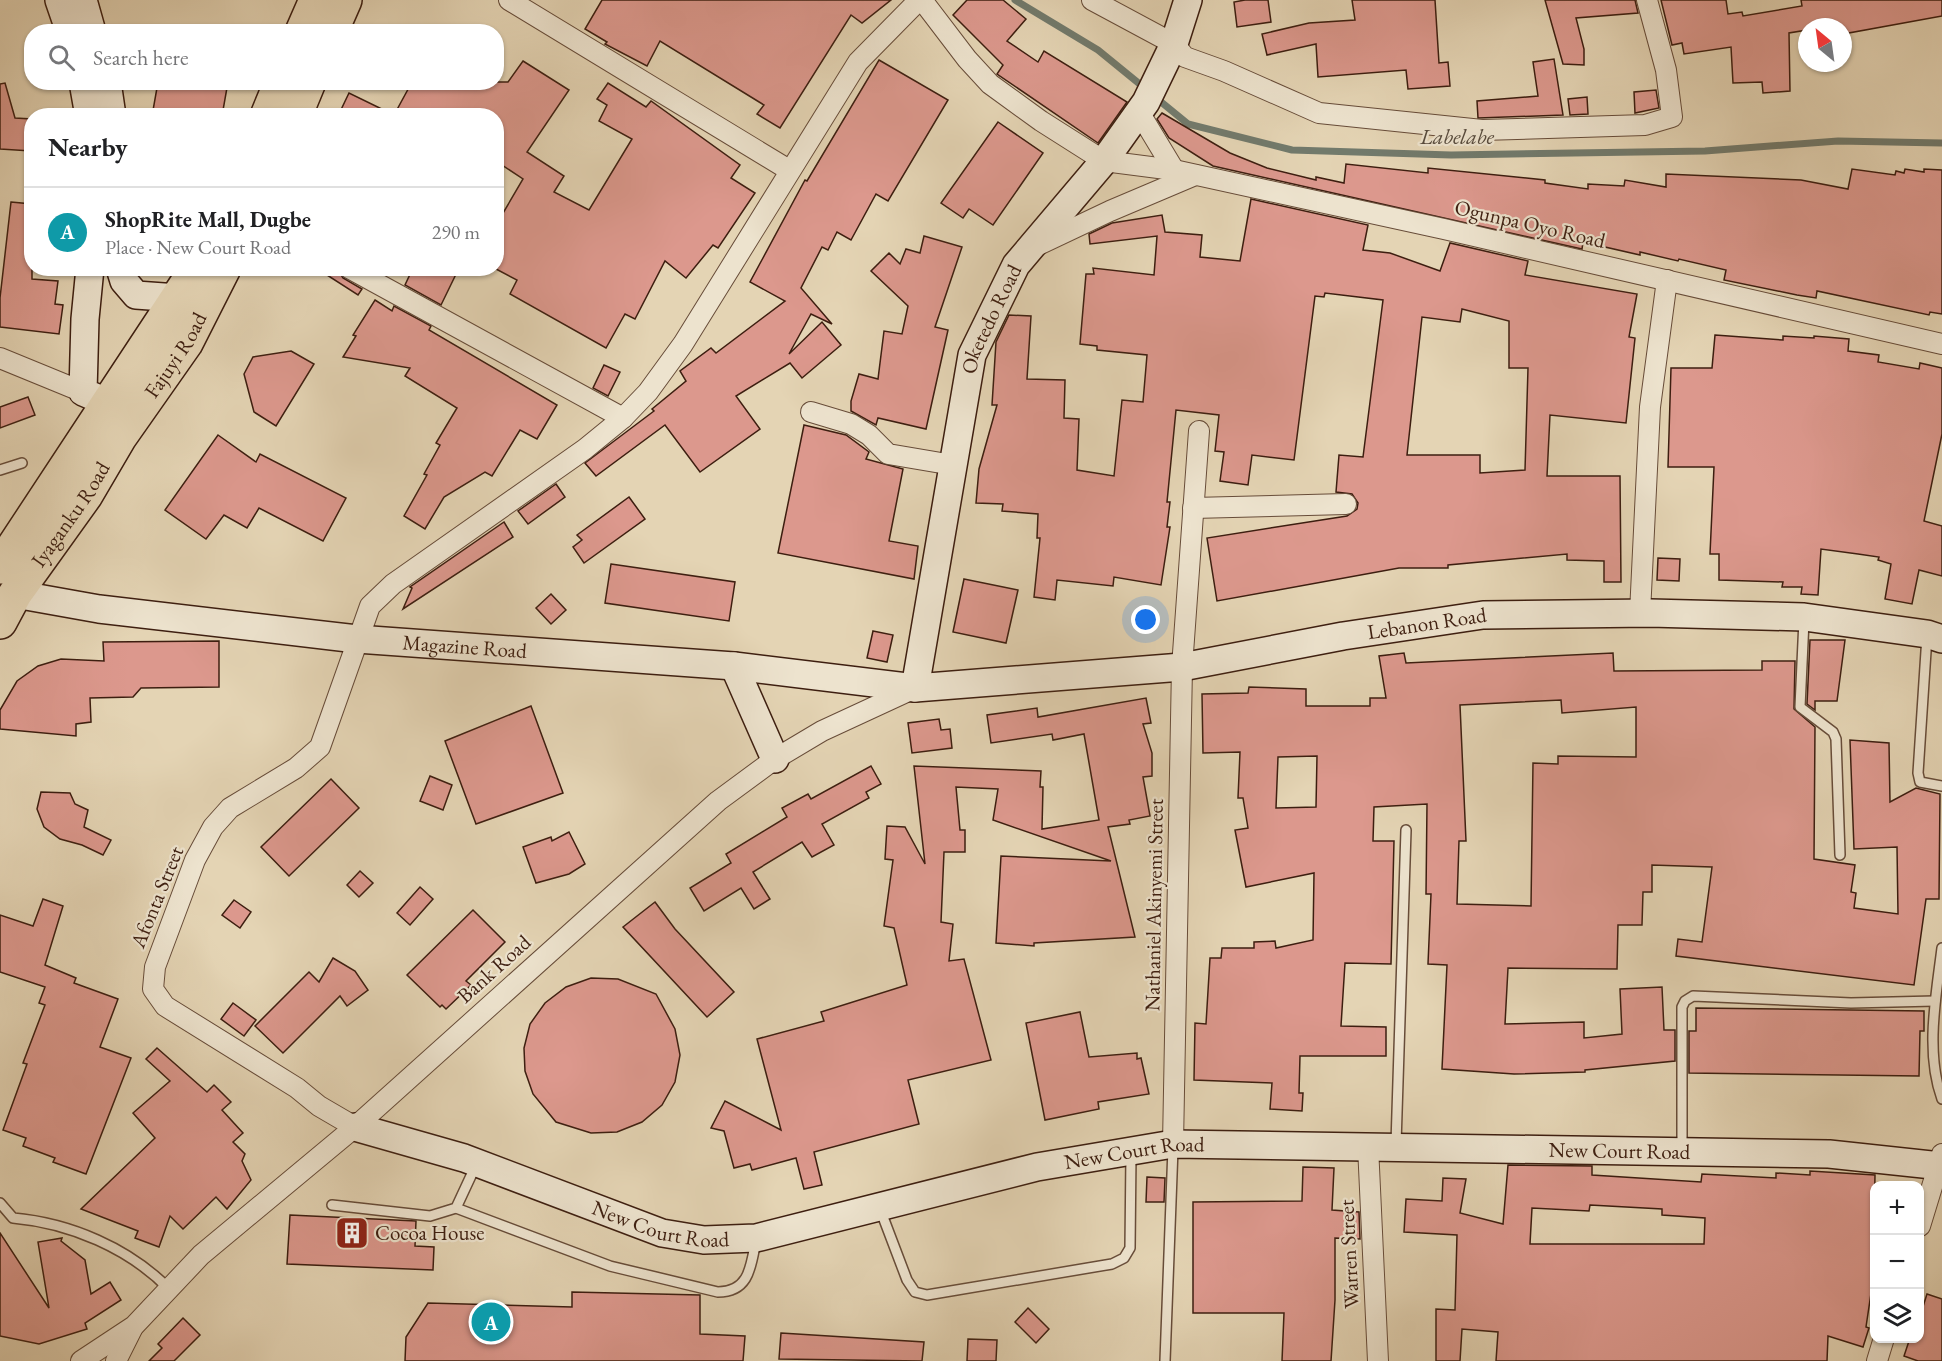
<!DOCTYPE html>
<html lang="en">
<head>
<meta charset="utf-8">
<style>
	body { margin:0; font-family:"EB Garamond",serif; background:#f6f6f6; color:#202124 }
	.controls { position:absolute; right:18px; bottom:18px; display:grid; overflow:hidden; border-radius:12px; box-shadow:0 2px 4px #0004 }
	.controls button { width:54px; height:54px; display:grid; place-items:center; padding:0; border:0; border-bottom:2px solid #e0e0e0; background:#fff; color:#202124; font:30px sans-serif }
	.compass { position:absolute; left:1798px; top:18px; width:54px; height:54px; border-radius:50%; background:#fff; box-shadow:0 2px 4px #0004; rotate:331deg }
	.you { position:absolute; left:1146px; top:620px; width:21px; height:21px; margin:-15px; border:4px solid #fff; border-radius:50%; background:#1a73e8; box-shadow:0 0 0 9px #1a73e833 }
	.badge { display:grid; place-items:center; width:39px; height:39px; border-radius:50%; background:#ea580c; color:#fff; font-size:20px; font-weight:700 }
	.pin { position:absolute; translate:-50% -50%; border:3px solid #fff; box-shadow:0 2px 6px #0006 }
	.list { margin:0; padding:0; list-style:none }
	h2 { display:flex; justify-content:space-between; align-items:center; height:78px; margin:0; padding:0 24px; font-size:26px }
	h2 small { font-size:20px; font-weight:400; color:#757577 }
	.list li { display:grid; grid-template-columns:39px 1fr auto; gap:18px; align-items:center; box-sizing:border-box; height:90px; padding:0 24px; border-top:2px solid #e0e0e0 }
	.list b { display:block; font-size:22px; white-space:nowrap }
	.list p { margin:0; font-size:20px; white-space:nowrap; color:#757577 }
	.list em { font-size:20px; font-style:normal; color:#757577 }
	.icon { flex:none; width:33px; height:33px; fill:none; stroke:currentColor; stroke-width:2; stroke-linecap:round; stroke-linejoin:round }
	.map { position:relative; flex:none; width:1942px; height:1361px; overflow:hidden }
	.search { position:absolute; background:#fff; box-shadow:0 2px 4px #0004; left:24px; top:24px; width:480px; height:66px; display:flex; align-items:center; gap:15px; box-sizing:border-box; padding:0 21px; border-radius:24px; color:#757577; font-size:22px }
	.panel { position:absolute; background:#fff; box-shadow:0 2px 4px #0004; left:24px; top:108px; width:480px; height:168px; border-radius:24px }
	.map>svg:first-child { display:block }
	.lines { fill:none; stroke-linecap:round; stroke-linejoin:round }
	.stream { stroke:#727a6c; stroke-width:7 }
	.building { fill:#dc988d; stroke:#3d1e10; stroke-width:1.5; fill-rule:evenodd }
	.lane-casing { stroke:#674c39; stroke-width:12 }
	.street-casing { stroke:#674c39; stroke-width:22 }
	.secondary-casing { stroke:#3d1e10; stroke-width:30 }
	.highway-casing { stroke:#3d1e10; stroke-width:36 }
	.lane { stroke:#ede3ce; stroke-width:9 }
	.street { stroke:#ede3ce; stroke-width:20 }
	.secondary { stroke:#ede3ce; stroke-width:27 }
	.highway { stroke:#e4d4b4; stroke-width:33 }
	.labels { text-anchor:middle; stroke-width:4.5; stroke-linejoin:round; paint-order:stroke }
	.street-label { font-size:21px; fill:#3d1e10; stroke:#ede3ce }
	.poi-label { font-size:21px; fill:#3d1e10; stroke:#ede3ce; text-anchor:start }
	.water-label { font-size:22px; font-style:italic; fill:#584c3e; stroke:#ede3ce }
</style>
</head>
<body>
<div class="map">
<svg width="1942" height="1361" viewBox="0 0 1942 1361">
	<rect width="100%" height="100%" fill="#e4d4b4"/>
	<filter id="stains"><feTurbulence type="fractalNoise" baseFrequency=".00333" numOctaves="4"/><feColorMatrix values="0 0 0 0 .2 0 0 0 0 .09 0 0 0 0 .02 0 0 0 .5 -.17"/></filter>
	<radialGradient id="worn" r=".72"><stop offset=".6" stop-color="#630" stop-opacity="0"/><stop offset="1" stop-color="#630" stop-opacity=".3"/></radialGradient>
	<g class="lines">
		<g class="stream">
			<polyline points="1015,0 1098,50 1147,90"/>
			<polyline points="1155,97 1188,124 1292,150 1451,155 1705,151 1838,141 1942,143"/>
		</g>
	</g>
	<g class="building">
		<polygon points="602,0 891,0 862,23 851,15 780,128 757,114 764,105 660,41 647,66 605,44 607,42 585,29"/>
		<polygon points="967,0 1003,0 1026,19 1007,41 1038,62 1044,51 1127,102 1098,143 997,74 1003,65 953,15"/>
		<polygon points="1245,0 1268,0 1271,22 1237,27 1234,2"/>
		<polygon points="1352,0 1435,0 1439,63 1448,62 1450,86 1408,89 1406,70 1318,77 1316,44 1267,55 1262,34 1309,23 1355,20"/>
		<polygon points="1545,0 1635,0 1638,13 1576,18 1584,49 1584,65 1563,64"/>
		<polygon points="1661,0 1726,0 1728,14 1742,12 1743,16 1802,6 1801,0 1942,0 1942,16 1843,34 1843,27 1807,27 1807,30 1789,33 1790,91 1763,93 1762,82 1733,83 1731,47 1684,54 1682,43 1672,45"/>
		<polygon points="1554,59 1563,115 1478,118 1477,101 1538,96 1533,62"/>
		<polygon points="879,60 948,100 888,201 876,194 851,240 837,232 828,250 822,247 801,288 832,324 811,314 789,354 822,322 841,345 802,378 790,363 736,396 760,429 700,472 665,425 596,476 585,463 654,411 652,409 686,381 680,371 711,348 716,353 785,301 750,282 805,180 807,181"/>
		<polygon points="523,61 569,90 527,152 564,176 554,192 589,210 632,139 599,121 607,105 597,99 608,83 646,107 651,101 740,165 731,178 755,193 718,248 713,245 686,278 665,261 635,319 625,314 606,348 510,294 517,280 496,269 496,225 523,179 496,161 496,116 338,116 349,93 394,115 412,82 508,82"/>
		<polygon points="158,82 228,82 222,116 152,116"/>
		<polygon points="5,83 15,118 32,119 31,151 0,149 0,84"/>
		<polygon points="1656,90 1659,108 1635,113 1634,92"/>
		<polygon points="1587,97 1588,114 1570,115 1568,99"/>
		<polygon points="1162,113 1230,153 1267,168 1316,180 1316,177 1344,183 1346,164 1428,173 1428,168 1545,180 1545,183 1588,189 1588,184 1624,186 1625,180 1666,187 1666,174 1801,180 1848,189 1852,169 1895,175 1896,171 1904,173 1905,169 1924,172 1924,169 1942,170 1942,314 1930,312 1929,315 1817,291 1816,298 1797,295 1724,280 1726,270 1679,259 1678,261 1640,252 1640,255 1583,242 1582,249 1213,166 1169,138 1157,119"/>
		<polygon points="998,122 1043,153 993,225 969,209 963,218 941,203"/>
		<path d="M1251 199 1368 225 1363 250 1390 253 1440 271 1450 243 1528 261 1525 275 1637 294 1629 337 1635 338 1626 423 1550 415 1547 476H1620L1621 582H1604V561L1567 560V554L1448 565V568H1399L1217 601 1207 538 1347 516 1357 509 1358 503 1352 494 1336 492 1339 455 1363 457 1383 300 1325 293 1324 297 1315 296 1294 460 1252 455 1248 485 1220 481 1224 452 1215 451 1219 415 1176 410 1167 502H1170L1167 527H1170L1161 585 1114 577 1113 586 1057 580 1055 600 1034 597 1040 538H1037L1038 514 1002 511 1003 504 976 503 979 469 997 405H992L996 342 1009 315 1031 316 1027 379 1065 380 1064 418 1079 419 1077 470 1114 476 1122 400 1143 402 1147 355 1097 350V346L1080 344 1086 274H1094L1093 268 1154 275 1157 236 1090 244 1089 234 1112 223 1162 215 1165 232 1202 235 1200 257 1240 261ZM1462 309 1509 321V368H1528L1525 470 1480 473V455H1407L1422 317 1460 322Z"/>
		<polygon points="11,202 32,204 32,279 58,281 55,304 63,305 59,334 0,327 0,298"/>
		<polygon points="924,236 962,247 935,327 948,330 926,429 878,418 876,425 851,411 851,401 859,374 878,379 884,331 902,334 908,306 871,271 889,253 900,264 906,249 920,253"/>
		<polygon points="316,268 337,268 343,278 362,289 358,295"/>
		<polygon points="413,268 459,268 441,305 405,285"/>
		<polygon points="375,300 392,311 394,306 431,326 429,330 557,405 537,439 520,430 492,476 485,472 444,497 425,529 404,516 427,475 424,474 440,445 436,443 457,408 405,376 410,368 343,357 356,336 353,335"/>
		<polygon points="1715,335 1783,340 1783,336 1814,338 1814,336 1849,339 1848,351 1879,355 1878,362 1919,369 1920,363 1942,368 1942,434 1924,521 1942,526 1942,576 1919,570 1912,604 1885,599 1891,564 1878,560 1879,557 1858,554 1821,549 1818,595 1801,594 1802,587 1782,587 1783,582 1719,580 1719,554 1710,554 1714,467 1668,467 1671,368 1712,368"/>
		<polygon points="291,351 314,364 276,426 254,412 244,374 253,357"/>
		<polygon points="604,365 620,372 608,396 593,388"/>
		<polygon points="28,397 35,415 0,428 0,407"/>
		<polygon points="804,425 846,435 869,452 866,459 903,469 889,541 918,546 914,579 778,553"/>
		<polygon points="218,435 256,462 260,454 346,498 323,541 259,508 247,528 224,515 206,539 165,510"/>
		<polygon points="556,484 565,497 528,524 518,511"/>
		<polygon points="629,497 645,519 584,563 573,547 582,540 577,535"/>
		<polygon points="504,522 513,537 403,609 412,588 410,587"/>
		<polygon points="1658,558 1680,559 1679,581 1657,580"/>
		<polygon points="611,564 735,582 729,621 605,603"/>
		<polygon points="964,579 1018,590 1006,643 953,632"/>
		<polygon points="551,594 566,610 551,624 536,608"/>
		<polygon points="873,631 893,635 887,662 867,658"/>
		<polygon points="1810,640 1845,640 1837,701 1815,701 1815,710 1807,704"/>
		<polygon points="219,641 219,687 141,688 133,697 90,698 91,722 76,724 76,736 0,729 0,710 17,681 38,666 61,659 104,661 103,642"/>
		<path d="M1404 653 1406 663 1613 653 1614 671 1762 670V661H1795L1794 709 1815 727 1814 859 1855 865 1851 892 1856 893 1854 908 1898 914 1897 847 1854 849 1850 740 1889 743 1890 802 1916 788 1940 794 1939 899H1926L1914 985 1676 956 1678 939 1702 942 1712 867 1652 865V892H1643L1642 925H1618L1617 969 1508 968 1505 1024 1584 1022V1038L1622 1034 1620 989 1662 987 1664 1030H1675V1061L1585 1070V1072L1514 1074 1442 1069 1447 965 1428 964 1431 894H1426L1427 804 1374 807 1373 841H1394L1391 964 1345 963 1341 1026 1386 1027V1056H1300L1299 1093H1303L1302 1111 1270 1109 1272 1083 1194 1080 1195 1023 1206 1024 1210 958H1221L1222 948H1254V942L1275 941 1276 948 1313 940 1314 873 1246 887 1235 830 1248 828 1243 798H1238L1240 752 1203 753 1202 694 1248 693 1249 687 1306 689V706H1370V698H1386L1379 656ZM1561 700 1562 713 1636 707V757L1558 756V764L1533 763 1531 906 1457 904 1459 841H1466L1460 705ZM1317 756 1316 807 1276 808 1278 757Z"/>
		<polygon points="1146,698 1151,723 1143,724 1152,753 1152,776 1143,777 1150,816 1129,820 1130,824 1108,827 1135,937 1034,943 1034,946 996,943 1001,856 1111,861 993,820 998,789 956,787 960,830 965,830 965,852 944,852 941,922 953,924 949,961 964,959 991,1060 908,1080 919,1124 814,1152 822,1185 804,1189 796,1158 752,1170 750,1164 734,1168 724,1131 711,1128 725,1101 781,1130 757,1039 824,1021 821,1012 907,985 894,928 884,926 893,860 885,859 887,826 905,827 925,864 914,766 1041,771 1040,787 1043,787 1042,829 1099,820 1084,734 1053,740 1052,734 991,743 987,715 1037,708 1038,717"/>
		<polygon points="531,706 563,793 476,824 445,741"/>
		<polygon points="939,719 941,730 950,729 952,748 912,753 908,723"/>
		<polygon points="871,766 881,784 866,792 869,798 822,824 834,845 812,857 802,842 753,872 770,899 754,909 741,888 704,911 690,888 731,863 726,854 787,817 782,808 808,794 811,799"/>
		<polygon points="430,776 452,785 443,810 420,801"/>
		<polygon points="331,779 359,808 289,876 261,847"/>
		<polygon points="41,792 70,793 75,804 88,810 84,827 111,840 103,855 82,845 60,839 44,827 37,809"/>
		<polygon points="569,832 585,864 569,874 536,883 523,847 551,837 552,841"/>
		<polygon points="360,871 373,883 359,897 347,885"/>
		<polygon points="420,887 433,899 410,925 397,913"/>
		<polygon points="43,899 63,906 45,965 76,978 74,983 118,999 100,1047 131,1058 86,1174 53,1162 55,1158 23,1146 26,1138 3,1130 27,1064 23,1063 45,1005 39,1003 45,987 0,972 0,915 33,926"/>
		<polygon points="234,900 251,912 240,928 222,915"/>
		<polygon points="655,902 675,929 734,992 707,1017 623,927"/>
		<polygon points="473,910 505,942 466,981 471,985 446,1009 442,1005 440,1007 407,975"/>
		<polygon points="333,958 355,971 368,990 347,1006 340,996 283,1053 255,1026 309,972 319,982"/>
		<polygon points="591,978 618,979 656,994 675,1029 680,1055 675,1082 662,1105 642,1122 617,1132 591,1133 556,1122 533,1094 525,1071 524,1048 530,1024 545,1003 566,987"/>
		<polygon points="233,1003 256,1020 244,1036 221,1019"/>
		<polygon points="1696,1008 1924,1011 1924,1031 1920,1031 1919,1076 1689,1073 1689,1031 1696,1031"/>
		<polygon points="1080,1012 1089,1057 1137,1053 1137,1059 1141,1058 1149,1094 1098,1102 1099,1109 1045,1120 1026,1023"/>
		<polygon points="157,1048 207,1092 214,1085 231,1102 222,1110 243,1133 233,1142 245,1154 242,1161 251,1180 227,1209 216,1197 183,1229 170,1216 159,1247 135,1238 138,1231 81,1209 155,1138 133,1113 170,1081 146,1059"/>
		<path d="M1508 1165 1592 1166V1175L1701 1182 1702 1174 1776 1178V1173L1810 1175V1171L1875 1175 1873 1280 1866 1327 1869 1328 1863 1347 1828 1336 1827 1361H1496L1498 1332 1462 1329 1460 1361H1436V1309L1455 1310 1457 1235 1404 1232 1406 1199 1442 1201 1443 1178 1466 1179 1460 1213 1503 1224ZM1590 1205 1662 1209V1215L1705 1218 1704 1244H1530L1532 1208 1589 1211Z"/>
		<polygon points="1303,1167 1334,1168 1332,1210 1359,1212 1360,1239 1335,1238 1335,1300 1331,1361 1282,1361 1284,1313 1193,1313 1193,1202 1302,1201"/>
		<polygon points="1147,1177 1165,1178 1164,1202 1146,1202"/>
		<polygon points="290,1215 416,1221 415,1246 434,1247 433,1270 287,1264"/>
		<polygon points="0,1233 49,1308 38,1242 62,1238 61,1241 85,1260 91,1294 110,1282 121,1300 85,1323 87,1329 39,1344 0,1336"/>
		<polygon points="572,1292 700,1295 700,1334 745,1336 743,1361 405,1361 406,1337 428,1303 572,1307"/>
		<polygon points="1927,1294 1942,1299 1942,1361 1918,1361 1904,1356 1910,1338 1920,1338 1920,1316"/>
		<polygon points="1028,1308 1049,1329 1036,1343 1015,1322"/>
		<polygon points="183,1318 200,1335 174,1361 149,1361 162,1348 158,1344"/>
		<polygon points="781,1333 924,1342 922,1361 779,1359"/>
		<polygon points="968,1339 997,1340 996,1361 967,1361"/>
	</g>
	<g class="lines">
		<defs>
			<g id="lane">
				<polyline points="0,470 22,463"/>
				<polyline points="1804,620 1800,707 1833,732 1836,739 1840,855"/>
				<polyline points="1927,636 1918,773 1920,782 1942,786"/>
				<path d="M1942 948C1936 997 1925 1052 1942 1099"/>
				<polyline points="1396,1144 1406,830"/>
				<polyline points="1682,1148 1682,1007 1685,1001 1693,996 1851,1003 1935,1001"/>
				<path d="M0 1203 13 1218C70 1223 129 1248 169 1289"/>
				<polyline points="332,1205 430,1216 456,1208 476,1165"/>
				<path d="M456 1208 610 1266 718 1292C750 1292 751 1265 756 1240"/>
				<polyline points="880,1209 907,1280 915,1292 927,1295 1112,1264 1124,1258 1130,1248 1131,1154"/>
				<polyline points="1165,1361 1173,1148"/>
			</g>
			<g id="street">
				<polyline points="509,0 789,170"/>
				<polyline points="922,0 967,59 990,84 1041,121 1104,161 1174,170 1444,229 1942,344"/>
				<polyline points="1092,0 1174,44 1185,57 1224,71 1319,113 1482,130 1645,125 1672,117 1666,70 1647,0"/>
				<polyline points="1139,112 1174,170"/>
				<polyline points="1034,247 1110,211 1195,175"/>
				<polyline points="349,268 623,418"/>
				<polyline points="0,358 83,392"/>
				<polyline points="811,412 851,424 869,435 888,454 953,465"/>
				<polyline points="1193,508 1346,504"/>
				<polyline points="1640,613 1650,407 1667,280"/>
				<polyline points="355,1127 319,1106 297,1088 165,1006 153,989 155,967 195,860 213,827 230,808 296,768 320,747 370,606 393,584 585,449 623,418 648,392 683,344 858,62 919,0"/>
				<polyline points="1173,1144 1182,667 1199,431"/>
				<polyline points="1368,1146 1378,1361"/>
				<polyline points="1920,1226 1942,1154"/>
				<polyline points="81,1361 134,1326 201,1255 355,1127 718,801 775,759 822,731 915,688"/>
				<polyline points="116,1361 132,1329"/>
				<polyline points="1877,1361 1884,1338"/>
			</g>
			<g id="secondary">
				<polyline points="59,0 70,32"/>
				<polyline points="83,0 92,32"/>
				<polyline points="83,82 89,116"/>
				<polyline points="107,82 112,116"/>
				<polyline points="90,268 85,319 83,392 109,403"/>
				<polyline points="120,268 124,281 136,295 178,298"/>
				<path id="s1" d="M15 594 99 609 357 639 734 666 915 688 1182 667 1343 636 1483 615 1650 613 1804 617 1927 634 1942 639"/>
				<polyline points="734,666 775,759"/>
				<path id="s2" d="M915 688 972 355 1016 265 1104 161 1146 102 1174 44 1188 0"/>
				<path id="s3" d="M355 1127 464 1158 662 1233 704 1240 756 1238 1037 1167 1173 1144 1829 1154 1942 1166"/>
			</g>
			<g id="highway">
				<polyline points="302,32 316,0"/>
				<polyline points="331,32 345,0"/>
				<polyline points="267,116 281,82"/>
				<polyline points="295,116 309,82"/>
				<polyline points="0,567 197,268"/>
				<path id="s4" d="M0 622 15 594 86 495 120 437 186 343 224 268"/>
			</g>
		</defs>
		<use href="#lane" class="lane-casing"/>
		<use href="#street" class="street-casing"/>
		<use href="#secondary" class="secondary-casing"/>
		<use href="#highway" class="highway-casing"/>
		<use href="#lane" class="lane"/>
		<use href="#street" class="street"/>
		<use href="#secondary" class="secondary"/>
		<use href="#highway" class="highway"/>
	</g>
	<defs>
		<symbol id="building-square" viewBox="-11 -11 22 22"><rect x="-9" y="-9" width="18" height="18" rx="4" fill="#8f2418" stroke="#ede3ce"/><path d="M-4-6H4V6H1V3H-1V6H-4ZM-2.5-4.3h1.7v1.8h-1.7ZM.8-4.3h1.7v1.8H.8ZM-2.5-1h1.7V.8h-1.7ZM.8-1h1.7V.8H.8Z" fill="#fff"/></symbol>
	</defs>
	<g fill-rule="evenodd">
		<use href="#building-square" x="333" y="1214" width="38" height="38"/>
	</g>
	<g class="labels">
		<g class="street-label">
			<text transform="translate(1530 224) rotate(13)" y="7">Ogunpa Oyo Road</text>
			<text dy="7" stroke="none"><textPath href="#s2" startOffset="378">Oketedo Road</textPath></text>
			<text dy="7" stroke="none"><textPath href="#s4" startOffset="320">Fajuyi Road</textPath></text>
			<text dy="7" stroke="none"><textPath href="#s4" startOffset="129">Iyaganku Road</textPath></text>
			<text dy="7" stroke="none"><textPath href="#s1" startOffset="1422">Lebanon Road</textPath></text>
			<text dy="7" stroke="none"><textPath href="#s1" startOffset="453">Magazine Road</textPath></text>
			<text transform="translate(157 897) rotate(-68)" y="7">Afonta Street</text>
			<text transform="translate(1154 905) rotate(-89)" y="7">Nathaniel Akinyemi Street</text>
			<text transform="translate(494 969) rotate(-42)" y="7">Bank Road</text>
			<text dy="7" stroke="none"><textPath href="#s3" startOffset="1294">New Court Road</textPath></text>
			<text dy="7" stroke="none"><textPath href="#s3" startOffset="808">New Court Road</textPath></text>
			<text dy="7" stroke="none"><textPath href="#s3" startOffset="322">New Court Road</textPath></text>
			<text transform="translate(1349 1254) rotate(-93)" y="7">Warren Street</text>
		</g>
		<g class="poi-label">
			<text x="375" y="1240">Cocoa House</text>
		</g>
		<g class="water-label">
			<text x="1457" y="144">Labelabe</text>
		</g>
	</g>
	<rect width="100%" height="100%" filter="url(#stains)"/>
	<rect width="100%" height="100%" fill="url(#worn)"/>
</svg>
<div class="controls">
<button>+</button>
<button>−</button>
<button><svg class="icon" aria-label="layers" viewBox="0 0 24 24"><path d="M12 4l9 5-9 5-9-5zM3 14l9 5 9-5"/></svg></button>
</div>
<svg class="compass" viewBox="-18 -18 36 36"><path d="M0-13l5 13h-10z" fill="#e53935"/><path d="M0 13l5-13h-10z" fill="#757577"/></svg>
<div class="you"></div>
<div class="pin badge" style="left:491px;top:1322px;background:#0f9aa8">A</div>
<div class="search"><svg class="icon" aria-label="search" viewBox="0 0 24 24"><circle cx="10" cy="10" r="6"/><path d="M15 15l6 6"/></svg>Search here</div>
<section class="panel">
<h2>Nearby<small></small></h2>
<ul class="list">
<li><span class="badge" style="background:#0f9aa8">A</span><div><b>ShopRite Mall, Dugbe</b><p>Place · New Court Road</p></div><em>290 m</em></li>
</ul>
</section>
</div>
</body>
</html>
